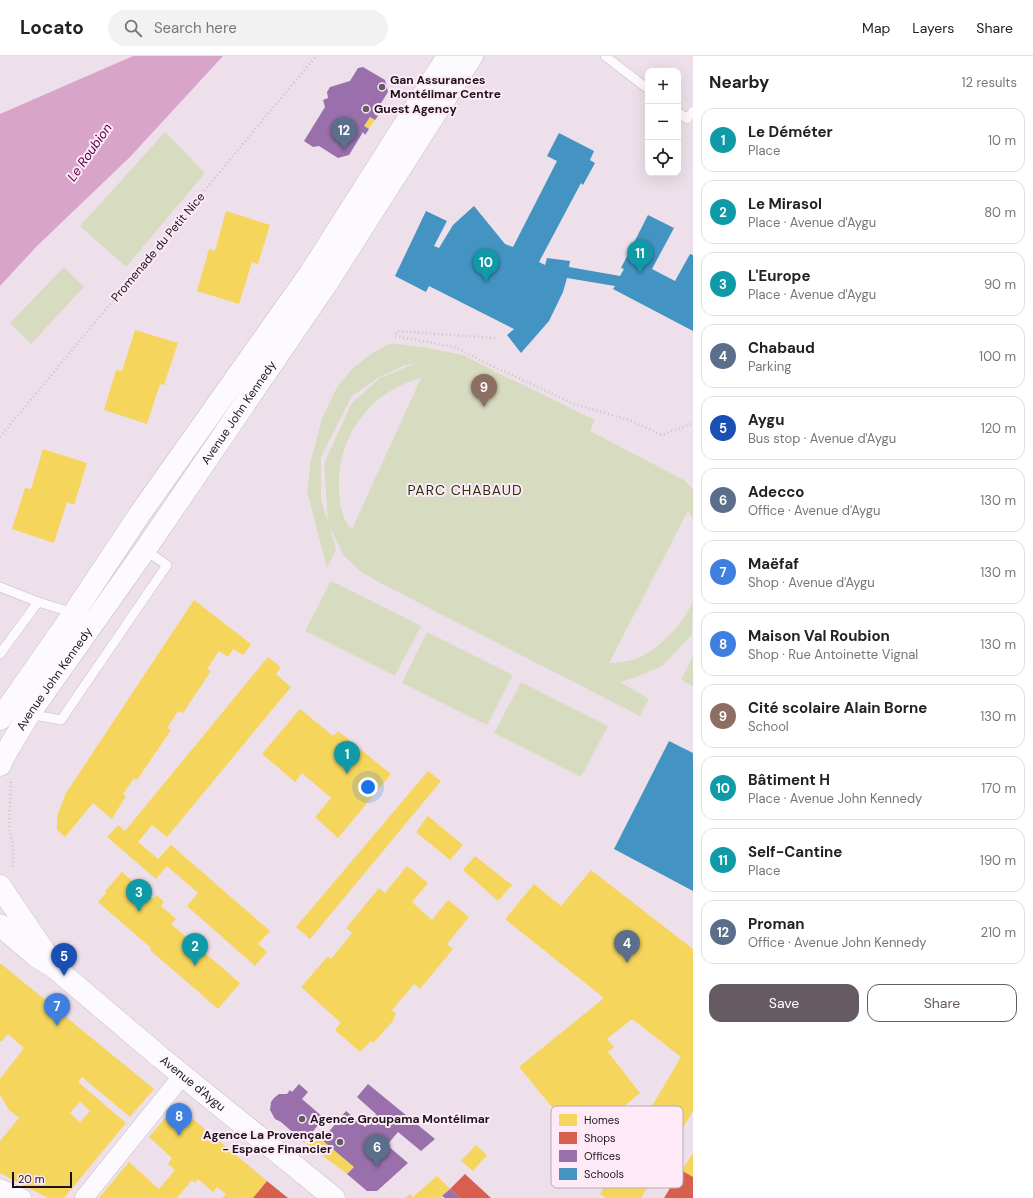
<!DOCTYPE html>
<html lang="en">
<head>
<meta charset="utf-8">
<style>
	body { margin:0; font-family:"DM Sans",sans-serif; background:#f2f2f2; color:#222 }
	.controls { position:absolute; right:12px; top:12px; display:grid; overflow:hidden; border-radius:8px; box-shadow:0 4px 16px #0002 }
	.controls button { width:36px; height:36px; display:grid; place-items:center; padding:0; border:0; border-bottom:1px solid #e0e0e0; background:#fff; color:#222; font:20px sans-serif }
	.scale { position:absolute; left:12px; bottom:10px; width:60px; box-sizing:border-box; padding-left:4px; border:2px solid #1c141a; border-top:0; font-size:11px; line-height:14px; white-space:nowrap; color:#1c141a; -webkit-text-stroke:3px #fee9f7; paint-order:stroke }
	.you { position:absolute; left:368px; top:731px; width:14px; height:14px; margin:-10px; border:3px solid #fff; border-radius:50%; background:#1a73e8; box-shadow:0 0 0 6px #1a73e833 }
	.badge { display:grid; place-items:center; width:26px; height:26px; border-radius:50%; background:#665b63; color:#fff; font-size:13px; font-weight:700 }
	.pin { position:absolute; translate:-50% -33px; filter:drop-shadow(0 1px 2px #0008) }
	.pin::after { content:''; position:absolute; top:21px; width:14px; height:12px; background:inherit; clip-path:polygon(0 0,100% 0,50% 100%) }
	.list { margin:0; padding:0; list-style:none }
	h2 { display:flex; justify-content:space-between; align-items:center; height:52px; margin:0; padding:0 16px; font-size:17px }
	h2 small { font-size:13px; font-weight:400; color:#767676 }
	.list li { display:grid; grid-template-columns:26px 1fr auto; gap:12px; align-items:center; box-sizing:border-box; height:64px; margin:0 8px 8px; padding:0 8px; border:1px solid #e0e0e0; border-radius:12px }
	.list b { display:block; font-size:15px; white-space:nowrap }
	.list p { margin:0; font-size:13px; white-space:nowrap; color:#767676 }
	.list em { font-size:13px; font-style:normal; color:#767676 }
	.actions { display:flex; gap:8px; padding:12px 16px }
	.actions a { flex:1; padding:9px 0; border:1px solid #665b63; border-radius:12px; text-align:center; font-size:14px; color:#665b63 }
	.actions .main { background:#665b63; color:#fff }
	.icon { flex:none; width:22px; height:22px; fill:none; stroke:currentColor; stroke-width:2; stroke-linecap:round; stroke-linejoin:round }
	.map { position:relative; flex:none; width:693px; height:1142px; overflow:hidden }
	header { display:flex; align-items:center; gap:24px; box-sizing:border-box; height:56px; padding:0 20px; background:#fff; border-bottom:1px solid #e0e0e0 }
	header strong { font-size:19px }
	nav { display:flex; gap:22px; margin-inline-start:auto; font-size:14px }
	.search { width:280px; height:36px; background:#f2f2f2; display:flex; align-items:center; gap:10px; box-sizing:border-box; padding:0 14px; border-radius:22px; color:#767676; font-size:15px }
	main { display:flex }
	aside { flex:1; background:#fff }
	.map>svg:first-child { display:block }
	.green { fill:#d7dcc1; fill-rule:evenodd }
	.water { fill:#d9a4ca }
	.homes { fill:#f6d55c; fill-rule:evenodd }
	.shops { fill:#d6604d }
	.offices { fill:#9970ab }
	.schools { fill:#4393c3 }
	.lines { fill:none; stroke-linecap:round; stroke-linejoin:round }
	.service-casing { stroke:#c9bec6; stroke-width:10 }
	.minor-casing { stroke:#c9bec6; stroke-width:19 }
	.secondary-casing { stroke:#c9bec6; stroke-width:23 }
	.path { stroke:#c9c5c8; stroke-width:2.5; stroke-dasharray:1 3; stroke-linecap:butt }
	.service { stroke:#fcfafc; stroke-width:9 }
	.minor { stroke:#fcfafc; stroke-width:18 }
	.secondary { stroke:#fcfafc; stroke-width:22 }
	.poi-dot { fill:#665b63; stroke:#fee9f7; stroke-width:1.5 }
	.labels { text-anchor:middle; stroke-width:4; stroke-linejoin:round; paint-order:stroke }
	.poi-label { font-size:12px; font-weight:bold; fill:#1c141a; stroke:#fee9f7; text-anchor:start }
	.street-label { font-size:12px; fill:#1c141a; stroke:#fee9f7 }
	.water-label { font-size:13px; font-style:italic; fill:#570048; stroke:#fee9f7 }
	.quarter-label { font-size:14px; letter-spacing:1px; fill:#28320c; stroke:#fee9f7 }
	.key { fill:#fee9f7; stroke:#baa9b5; stroke-width:1 }
	.key-label { font-size:11px; fill:#1c141a }
</style>
</head>
<body>
<header>
<strong>Locato</strong>
<div class="search"><svg class="icon" aria-label="search" viewBox="0 0 24 24"><circle cx="10" cy="10" r="6"/><path d="M15 15l6 6"/></svg>Search here</div>
<nav><a>Map</a><a>Layers</a><a>Share</a></nav>
</header>
<main>
<div class="map">
<svg width="693" height="1142" viewBox="0 0 693 1142">
	<rect width="100%" height="100%" fill="#eee0ea"/>
	<g class="green">
		<polygon points="165,76 205,117 126,211 80,170"/>
		<polygon points="64,211 84,231 31,288 10,267"/>
		<path d="M391 287 428 292 463 299 494 315 595 364 590 375 684 424 693 433V464L688 455 609 607C619 607 631 605 640 601 660 592 686 565 693 544L692 579 662 610 634 622 620 626 649 643 640 660 384 529 360 515 344 500 330 472 336 494 327 512 307 435 311 404 322 362 337 331 353 312 371 298ZM416 307 380 322 351 348 324 408 328 467 321 443V401L352 340 378 322 403 310ZM421 322 352 473H351C341 461 339 445 339 430 338 379 371 335 421 322Z"/>
		<polygon points="331,525 421,570 395,620 305,575"/>
		<polygon points="427,576 513,619 487,669 402,627"/>
		<polygon points="693,600 693,630 681,624"/>
		<polygon points="521,626 608,670 581,721 494,677"/>
	</g>
	<polygon class="water" points="133,0 223,0 130,101 37,190 0,230 0,58"/>
	<g class="homes">
		<polygon points="370,61 375,64 369,73 364,70"/>
		<polygon points="226,155 270,169 258,208 252,206 239,248 197,235 209,193 215,195"/>
		<polygon points="135,274 178,287 164,329 160,328 147,368 104,354 116,314 122,315"/>
		<polygon points="43,393 87,407 74,449 67,446 54,487 12,473 25,432 31,433"/>
		<polygon points="194,544 251,588 243,599 233,593 228,601 219,595 207,613 211,615 183,657 178,655 167,672 171,674 137,724 134,722 123,738 126,740 112,763 93,747 65,781 57,774 57,760 66,737"/>
		<polygon points="268,601 281,611 276,618 291,631 167,781 152,769 138,786 158,803 171,789 270,875 258,888 267,896 255,910 187,850 198,837 167,810 156,823 107,781 118,769 125,775"/>
		<polygon points="300,653 333,680 338,675 391,718 338,782 315,761 331,742 302,717 295,726 262,698"/>
		<polygon points="428,715 441,725 310,883 296,871"/>
		<polygon points="428,760 463,789 450,804 416,776"/>
		<polygon points="475,800 512,829 498,845 463,814"/>
		<polygon points="407,810 428,827 412,846 432,864 448,844 469,861 447,888 453,893 420,933 414,928 392,954 396,958 393,963 394,964 373,987 371,985 360,996 335,974 341,967 301,931 328,900 331,903 352,877 346,872 379,832 385,837"/>
		<polygon points="591,814 693,893 693,1055 641,1142 606,1142 600,1138 681,1001 632,963 607,983 614,991 608,996 640,1037 606,1066 601,1060 582,1075 571,1062 565,1067 519,1011 604,942 505,863 534,828 561,850"/>
		<polygon points="122,816 153,843 157,839 164,846 161,850 176,863 171,868 240,927 218,953 150,894 151,892 98,846 106,837 105,835"/>
		<path d="M0 907 154 1033 130 1061 82 1021 78 1026 126 1067 64 1142H48L0 1117V1085L19 1062 9 1054 0 1039V1023L24 992 8 978 1 986 0 985ZM80 1046 90 1055 80 1066 70 1057Z"/>
		<polygon points="176,1049 267,1125 253,1142 222,1142 226,1138 217,1131 213,1136 198,1123 195,1127 192,1124 177,1142 99,1142 129,1106 159,1133 175,1114 168,1108 172,1102 149,1081"/>
		<polygon points="320,1074 326,1079 322,1084 354,1111 347,1118 307,1088"/>
		<polygon points="476,1089 487,1099 473,1115 461,1105"/>
		<polygon points="693,1097 693,1121 682,1114"/>
		<polygon points="437,1120 450,1133 440,1142 405,1142 410,1138 413,1141"/>
	</g>
	<g class="shops">
		<polygon points="681,1114 693,1121 693,1142 664,1142"/>
		<polygon points="465,1118 491,1142 460,1142 450,1133"/>
		<polygon points="267,1125 288,1142 253,1142"/>
	</g>
	<g class="offices">
		<polygon points="363,11 385,24 388,36 374,58 378,60 375,64 370,61 364,70 369,73 365,79 363,76 349,99 338,102 319,90 313,91 304,85 325,51 323,44 328,42 327,36 330,31 350,25 358,12"/>
		<polygon points="299,1028 308,1036 302,1043 324,1062 304,1086 281,1066 275,1063 270,1054 271,1046 274,1042 279,1038 287,1038 290,1034 292,1036"/>
		<polygon points="368,1028 435,1083 421,1095 398,1076 387,1089 408,1107 377,1135 367,1135 347,1118 354,1111 322,1084 346,1055 365,1071 376,1058 357,1041"/>
		<polygon points="450,1133 460,1142 445,1142 442,1140"/>
	</g>
	<g class="schools">
		<polygon points="559,77 594,95 590,104 595,107 583,129 581,127 539,206 545,209 547,202 570,205 569,211 620,220 624,213 621,212 648,159 674,172 652,213 675,225 690,198 693,199 693,275 613,233 615,230 567,222 563,236 549,265 521,297 507,279 514,273 429,230 426,236 395,220 426,155 447,165 434,190 439,192 453,169 474,150 505,188 513,191 557,105 547,100"/>
		<polygon points="669,685 693,697 693,835 614,793"/>
	</g>
	<g class="lines">
		<defs>
			<g id="service">
				<polyline points="605,0 648,33"/>
				<polyline points="678,56 687,63 693,55"/>
				<polyline points="0,531 38,546 74,557"/>
				<polyline points="0,598 38,546"/>
				<polyline points="29,658 61,664 167,509 145,494"/>
			</g>
			<g id="minor">
				<polyline points="0,1132 22,1142"/>
				<polyline points="84,1142 183,1019"/>
			</g>
			<g id="secondary">
				<polyline points="0,663 74,557 139,459 311,216 448,0"/>
				<path id="s1" d="M0 709 4 700 29 658 145 494 327 227 472 0"/>
				<polyline points="0,830 46,898"/>
				<path id="s2" d="M0 869 36 900 54 911 160 1001 334 1142"/>
			</g>
		</defs>
		<use href="#service" class="service-casing"/>
		<use href="#minor" class="minor-casing"/>
		<use href="#secondary" class="secondary-casing"/>
		<g class="path">
			<polyline points="495,282 397,275 395,280 455,291 486,307 574,348 629,364 662,379 693,367"/>
			<polyline points="0,381 316,0"/>
			<polyline points="11,726 9,771 13,791 13,813"/>
		</g>
		<use href="#service" class="service"/>
		<use href="#minor" class="minor"/>
		<use href="#secondary" class="secondary"/>
	</g>
	<g class="poi-dot">
		<circle cx="382" cy="31" r="4"/>
		<circle cx="366" cy="53" r="4"/>
		<circle cx="302" cy="1063" r="4"/>
		<circle cx="340" cy="1086" r="4"/>
	</g>
	<g class="labels">
		<g class="poi-label">
			<text x="390" y="28">Gan Assurances<tspan x="390" dy="14">Montélimar Centre</tspan></text>
			<text x="374" y="57">Guest Agency</text>
			<text x="310" y="1067">Agence Groupama Montélimar</text>
			<text x="332" y="1083" text-anchor="end">Agence La Provençale<tspan x="332" dy="14">- Espace Financier</tspan></text>
		</g>
		<g class="street-label">
			<text transform="translate(158 191) rotate(-50)" y="4">Promenade du Petit Nice</text>
			<text dy="4" stroke="none"><textPath href="#s1" startOffset="426">Avenue John Kennedy</textPath></text>
			<text dy="4" stroke="none"><textPath href="#s1" startOffset="102">Avenue John Kennedy</textPath></text>
			<text dy="4" stroke="none"><textPath href="#s2" startOffset="250">Avenue d'Aygu</textPath></text>
		</g>
		<g class="water-label">
			<text transform="translate(89 96) rotate(-55)" y="5">Le Roubion</text>
		</g>
		<g class="quarter-label">
			<text x="465" y="439">PARC CHABAUD</text>
		</g>
	</g>
	<rect x="551" y="1050" width="132" height="82" rx="6" class="key"/>
	<rect x="559" y="1058" width="18" height="12" fill="#f6d55c"/>
	<rect x="559" y="1076" width="18" height="12" fill="#d6604d"/>
	<rect x="559" y="1094" width="18" height="12" fill="#9970ab"/>
	<rect x="559" y="1112" width="18" height="12" fill="#4393c3"/>
	<g class="key-label">
		<text x="584" y="1068">Homes</text>
		<text x="584" y="1086">Shops</text>
		<text x="584" y="1104">Offices</text>
		<text x="584" y="1122">Schools</text>
	</g>
</svg>
<div class="controls">
<button>+</button>
<button>−</button>
<button><svg class="icon" aria-label="locate" viewBox="0 0 24 24"><circle cx="12" cy="12" r="6"/><path d="M12 2v4M12 18v4M2 12h4M18 12h4"/></svg></button>
</div>
<div class="scale">20 m</div>
<div class="you"></div>
<div class="pin badge" style="left:347px;top:718px;background:#0f9aa8">1</div>
<div class="pin badge" style="left:195px;top:910px;background:#0f9aa8">2</div>
<div class="pin badge" style="left:139px;top:856px;background:#0f9aa8">3</div>
<div class="pin badge" style="left:627px;top:907px;background:#5c6f8a">4</div>
<div class="pin badge" style="left:64px;top:920px;background:#1a4fb4">5</div>
<div class="pin badge" style="left:377px;top:1111px;background:#5c6f8a">6</div>
<div class="pin badge" style="left:57px;top:970px;background:#3f7fe0">7</div>
<div class="pin badge" style="left:179px;top:1080px;background:#3f7fe0">8</div>
<div class="pin badge" style="left:484px;top:351px;background:#8d6e63">9</div>
<div class="pin badge" style="left:486px;top:226px;background:#0f9aa8">10</div>
<div class="pin badge" style="left:640px;top:217px;background:#0f9aa8">11</div>
<div class="pin badge" style="left:344px;top:94px;background:#5c6f8a">12</div>
</div>
<aside>
<h2>Nearby<small>12 results</small></h2>
<ul class="list">
<li><span class="badge" style="background:#0f9aa8">1</span><div><b>Le Déméter</b><p>Place</p></div><em>10 m</em></li>
<li><span class="badge" style="background:#0f9aa8">2</span><div><b>Le Mirasol</b><p>Place · Avenue d'Aygu</p></div><em>80 m</em></li>
<li><span class="badge" style="background:#0f9aa8">3</span><div><b>L'Europe</b><p>Place · Avenue d'Aygu</p></div><em>90 m</em></li>
<li><span class="badge" style="background:#5c6f8a">4</span><div><b>Chabaud</b><p>Parking</p></div><em>100 m</em></li>
<li><span class="badge" style="background:#1a4fb4">5</span><div><b>Aygu</b><p>Bus stop · Avenue d'Aygu</p></div><em>120 m</em></li>
<li><span class="badge" style="background:#5c6f8a">6</span><div><b>Adecco</b><p>Office · Avenue d'Aygu</p></div><em>130 m</em></li>
<li><span class="badge" style="background:#3f7fe0">7</span><div><b>Maëfaf</b><p>Shop · Avenue d'Aygu</p></div><em>130 m</em></li>
<li><span class="badge" style="background:#3f7fe0">8</span><div><b>Maison Val Roubion</b><p>Shop · Rue Antoinette Vignal</p></div><em>130 m</em></li>
<li><span class="badge" style="background:#8d6e63">9</span><div><b>Cité scolaire Alain Borne</b><p>School</p></div><em>130 m</em></li>
<li><span class="badge" style="background:#0f9aa8">10</span><div><b>Bâtiment H</b><p>Place · Avenue John Kennedy</p></div><em>170 m</em></li>
<li><span class="badge" style="background:#0f9aa8">11</span><div><b>Self-Cantine</b><p>Place</p></div><em>190 m</em></li>
<li><span class="badge" style="background:#5c6f8a">12</span><div><b>Proman</b><p>Office · Avenue John Kennedy</p></div><em>210 m</em></li>
</ul>
<div class="actions"><a class="main">Save</a><a>Share</a></div>
</aside>
</main>
</body>
</html>
